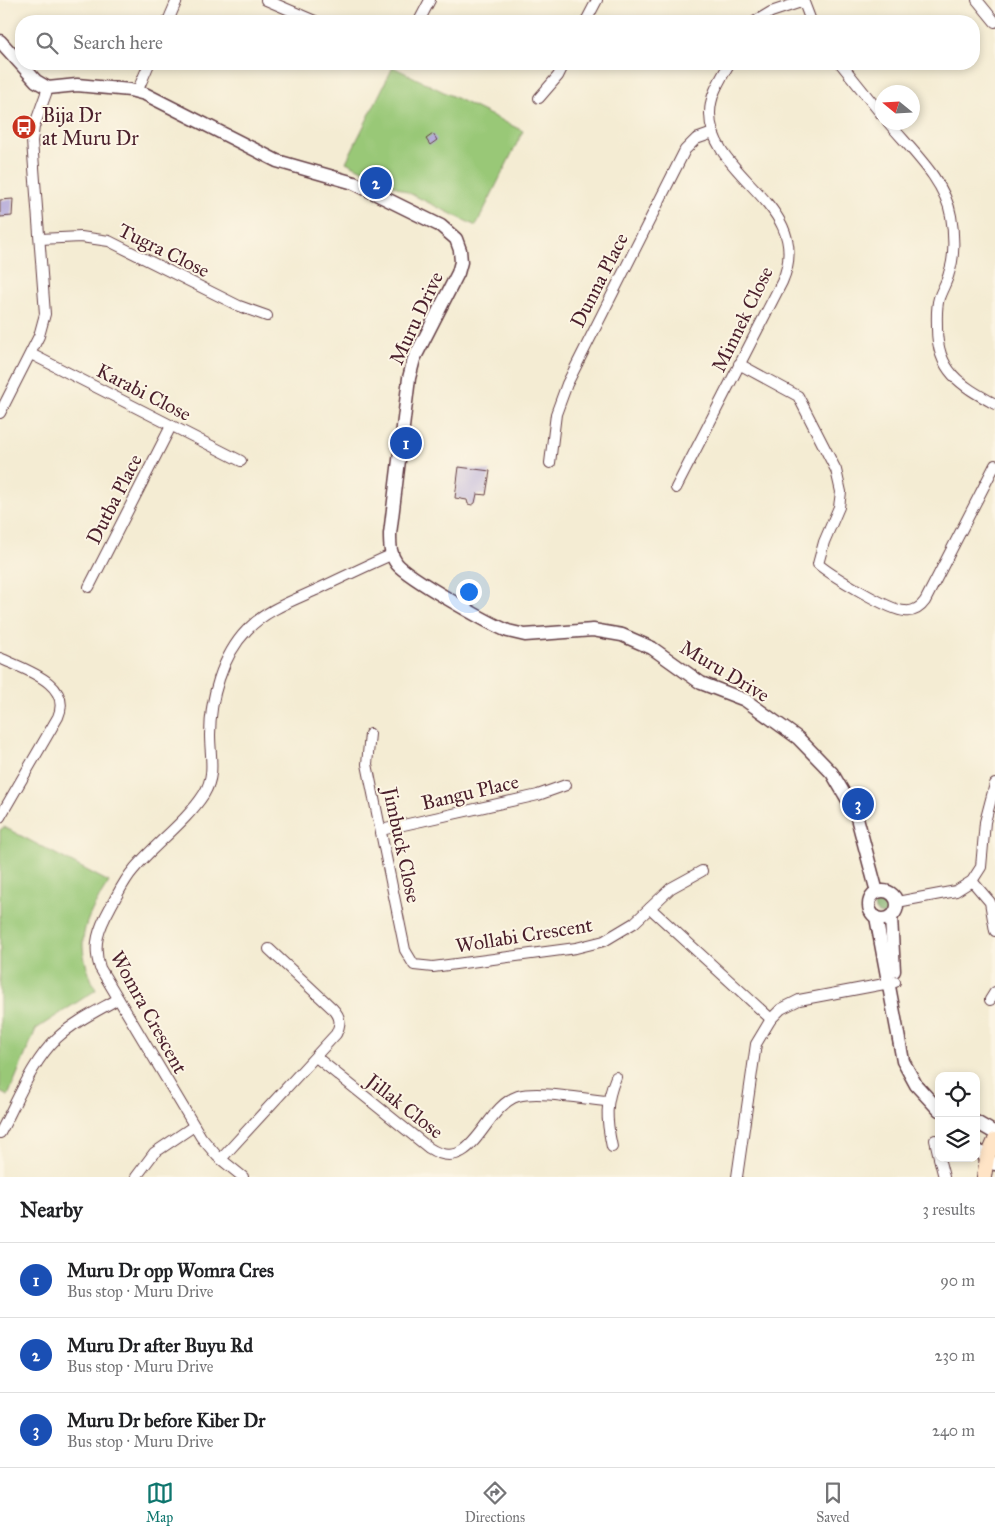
<!DOCTYPE html>
<html lang="en">
<head>
<meta charset="utf-8">
<style>
	body { margin:0; font-family:"IM FELL Great Primer",serif; background:#f6f6f6; color:#202124 }
	.controls { position:absolute; right:15px; bottom:15px; display:grid; overflow:hidden; border-radius:10px; box-shadow:0 2px 8px #0003 }
	.controls button { width:45px; height:45px; display:grid; place-items:center; padding:0; border:0; border-bottom:1px solid #e0e0e0; background:#fff; color:#202124; font:25px sans-serif }
	.compass { position:absolute; left:875px; top:85px; width:45px; height:45px; border-radius:50%; background:#fff; box-shadow:0 2px 8px #0003; rotate:288deg }
	.you { position:absolute; left:468px; top:591px; width:18px; height:18px; margin:-12px; border:4px solid #fff; border-radius:50%; background:#1a73e8; box-shadow:0 0 0 8px #1a73e833 }
	.badge { display:grid; place-items:center; width:32px; height:32px; border-radius:50%; background:#0f766e; color:#fff; font-size:16px; font-weight:700 }
	.pin { position:absolute; translate:-50% -50%; border:2px solid #fff; box-shadow:0 1px 5px #0006 }
	.list { margin:0; padding:0; list-style:none }
	h2 { display:flex; justify-content:space-between; align-items:center; height:65px; margin:0; padding:0 20px; font-size:21px }
	h2 small { font-size:16px; font-weight:400; color:#757577 }
	.list li { display:grid; grid-template-columns:32px 1fr auto; gap:15px; align-items:center; box-sizing:border-box; height:75px; padding:0 20px; border-top:1px solid #e0e0e0 }
	.list b { display:block; font-size:19px; white-space:nowrap }
	.list p { margin:0; font-size:16px; white-space:nowrap; color:#757577 }
	.list em { font-size:16px; font-style:normal; color:#757577 }
	.icon { flex:none; width:28px; height:28px; fill:none; stroke:currentColor; stroke-width:2; stroke-linecap:round; stroke-linejoin:round }
	.map { position:relative; flex:none; width:995px; height:1177px; overflow:hidden }
	.search { position:absolute; background:#fff; box-shadow:0 2px 8px #0003; left:15px; right:15px; top:15px; height:55px; display:flex; align-items:center; gap:12px; box-sizing:border-box; padding:0 18px; border-radius:20px; color:#757577; font-size:19px }
	.sheet { height:290px; background:#fff }
	nav { display:flex; justify-content:space-around; align-items:center; box-sizing:border-box; height:70px; border-top:1px solid #e0e0e0; background:#fff; font-size:14px; color:#757577 }
	nav a { display:grid; justify-items:center; gap:2px }
	nav .on { color:#0f766e }
	.map>svg:first-child { display:block }
	.green { fill:#99c877; stroke:#727451 }
	.forest { fill:#7aac68; stroke:#62664a }
	.building { fill:#aba1d8 }
	.lines { fill:none; stroke-linecap:round; stroke-linejoin:round }
	.minor-casing { stroke:#643e44; stroke-width:12 }
	.tertiary-casing { stroke:#643e44; stroke-width:15 }
	.secondary-casing { stroke:#643e44; stroke-width:16 }
	.minor { stroke:#fff; stroke-width:10 }
	.tertiary { stroke:#fff; stroke-width:12 }
	.secondary { stroke:#ffe4c6; stroke-width:14 }
	.labels { text-anchor:middle; stroke-width:4; stroke-linejoin:round; paint-order:stroke }
	.poi-label { font-size:20px; fill:#4a1f2b; stroke:#fcf5e5; text-anchor:start }
	.street-label { font-size:20px; fill:#4a1f2b; stroke:#fcf5e5 }
</style>
</head>
<body>
<div class="map">
<svg width="995" height="1177" viewBox="0 0 995 1177">
	<rect width="100%" height="100%" fill="#fcf5e5"/>
	<filter id="ink" filterUnits="userSpaceOnUse"><feTurbulence type="fractalNoise" baseFrequency=".02" numOctaves="2"/><feDisplacementMap in="SourceGraphic" scale="10" xChannelSelector="R" yChannelSelector="G"/><feConvolveMatrix kernelMatrix="1 2 1 2 8 2 1 2 1" color-interpolation-filters="sRGB"/></filter>
	<filter id="wash" filterUnits="userSpaceOnUse"><feTurbulence type="fractalNoise" baseFrequency=".0096" numOctaves="4" result="noise"/><feDisplacementMap in="SourceGraphic" scale="20" xChannelSelector="R" yChannelSelector="G"/><feGaussianBlur stdDeviation="1.12" result="paint"/><feColorMatrix in="noise" values="0 0 0 0 0 0 0 0 0 0 0 0 0 0 0 0 0 1.4 0 .05"/><feComposite in="paint" operator="in"/></filter>
	<g filter="url(#wash)">
		<rect width="100%" height="100%" fill="#f4ecd3"/>
		<g class="green">
			<polygon points="393,67 523,131 476,226 346,162"/>
			<path d="M4 827 109 882C81 925 74 943 96 990L36 1029 8 1096 0 1092V830Z"/>
		</g>
		<circle class="forest" cx="883" cy="906" r="9"/>
		<g id="blocks">
			<g class="building">
				<polygon points="433,134 437,140 430,145 426,139"/>
				<polygon points="13,199 12,216 0,217 0,200"/>
				<polygon points="459,467 490,471 486,495 477,494 475,503 472,505 468,504 467,500 455,498"/>
			</g>
		</g>
	</g>
	<g filter="url(#ink)">
		<use href="#blocks" fill-opacity="0" stroke="#643e44" stroke-width="1"/>
		<g class="lines">
			<defs>
				<g id="minor">
					<polyline points="266,0 315,21"/>
					<polyline points="803,0 811,21"/>
					<polyline points="977,0 995,22"/>
					<polyline points="168,21 177,0"/>
					<polyline points="419,21 430,0"/>
					<polyline points="586,21 597,0"/>
					<polyline points="756,21 771,12 804,1"/>
					<polyline points="841,64 882,115"/>
					<polyline points="137,92 149,64"/>
					<polyline points="539,98 558,76 564,64"/>
					<path d="M888 122C911 150 945 180 951 216 954 233 955 257 949 273 947 282 942 289 939 298 936 308 937 317 937 328 937 371 960 385 995 404"/>
					<polyline points="40,239 81,237 109,241 239,306 267,316"/>
					<polyline points="31,354 241,461"/>
					<path d="M739 364 798 396 836 470 841 492 839 507 824 542 818 564C831 575 890 611 905 611 913 612 920 608 925 601L995 465"/>
					<polyline points="0,413 39,336 45,314 32,141 34,127 48,88"/>
					<polyline points="550,463 556,414 567,384 685,150 696,139 713,133"/>
					<path d="M676 488 782 282C816 205 709 178 710 113 710 95 720 80 729 64"/>
					<polyline points="89,587 171,426"/>
					<path d="M0 658C23 669 73 683 58 717L0 817"/>
					<polyline points="370,734 367,764 405,950 414,965 433,967 576,948 604,941 634,923 671,888 702,871"/>
					<polyline points="381,830 538,795 566,785"/>
					<polyline points="972,881 990,902 995,931"/>
					<polyline points="897,902 956,891 972,881 981,867 985,822 995,784"/>
					<polyline points="650,908 771,1019"/>
					<polyline points="990,1000 995,992"/>
					<path d="M316 1057 429 1148C474 1177 483 1107 518 1096 538 1090 584 1099 607 1101"/>
					<path d="M0 1133C17 1102 31 1063 57 1038 74 1022 97 1011 118 999"/>
					<polyline points="935,1140 939,1157"/>
					<path d="M612 1147C606 1119 605 1103 616 1077"/>
					<polyline points="939,1158 944,1177"/>
					<path d="M221 1159 336 1034C341 1024 341 1017 333 1009L269 949"/>
					<polyline points="136,1177 154,1153 194,1126"/>
					<path d="M243 1177 217 1156 201 1137 100 968C92 945 99 928 110 908 118 894 124 880 134 869 156 843 186 822 204 794 216 774 210 757 210 735 210 699 222 656 247 630 266 610 292 601 316 590 341 578 366 566 391 555"/>
					<polyline points="737,1177 756,1044 771,1019 781,1009 799,1000 895,982"/>
				</g>
				<g id="tertiary">
					<path d="M0 41 36 81 48 88 77 85 130 90 145 94 277 161 354 183 441 226 456 239 460 250 461 262 458 273 414 359 409 378 390 534C390 545 390 555 397 564 409 578 488 623 508 631L525 635 593 630 622 635 652 648 701 683 745 700 798 738 832 773 856 814 877 892"/>
					<circle cx="883" cy="905" r="14"/>
					<polyline points="876,917 903,1061 916,1085 939,1110"/>
					<polyline points="891,917 894,971"/>
					<polyline points="976,1122 995,1133"/>
					<polyline points="976,1149 995,1164"/>
				</g>
				<polyline id="secondary" points="984,1177 987,1158 995,1140"/>
			</defs>
			<use href="#minor" class="minor-casing"/>
			<use href="#tertiary" class="tertiary-casing"/>
			<use href="#secondary" class="secondary-casing"/>
			<use href="#minor" class="minor"/>
			<use href="#tertiary" class="tertiary"/>
			<use href="#secondary" class="secondary"/>
		</g>
	</g>
	<defs>
		<symbol id="bus-disc" viewBox="-11 -11 22 22"><circle r="9.5" fill="#c8321e" stroke="#fcf5e5"/><path d="M-5-6H5V4H4V6H2V4H-2V6H-4V4H-5ZM-3.5-4V0h7V-4ZM-3.5 1.2v1.5H-2V1.2ZM2 1.2v1.5H3.5V1.2Z" fill="#fff"/></symbol>
	</defs>
	<g fill-rule="evenodd">
		<use href="#bus-disc" x="10" y="113" width="28" height="28"/>
	</g>
	<g class="labels">
		<g class="poi-label">
			<text x="42" y="122">Bija Dr<tspan x="42" dy="23">at Muru Dr</tspan></text>
		</g>
		<g class="street-label">
			<text transform="translate(164 250) rotate(26)" y="7">Tugra Close</text>
			<text transform="translate(599 280) rotate(-63)" y="7">Dunna Place</text>
			<text transform="translate(416 318) rotate(-65)" y="7">Muru Drive</text>
			<text transform="translate(742 319) rotate(-64)" y="7">Minnek Close</text>
			<text transform="translate(144 392) rotate(27)" y="7">Karabi Close</text>
			<text transform="translate(114 499) rotate(-63)" y="7">Dutba Place</text>
			<text transform="translate(725 671) rotate(31)" y="7">Muru Drive</text>
			<text transform="translate(470 792) rotate(-13)" y="7">Bangu Place</text>
			<text transform="translate(402 845) rotate(78)" y="7">Jimbuck Close</text>
			<text transform="translate(524 935) rotate(-9)" y="7">Wollabi Crescent</text>
			<text transform="translate(149 1012) rotate(61)" y="7">Womra Crescent</text>
			<text transform="translate(405 1106) rotate(38)" y="7">Jillak Close</text>
		</g>
	</g>
</svg>
<div class="controls">
<button><svg class="icon" aria-label="locate" viewBox="0 0 24 24"><circle cx="12" cy="12" r="6"/><path d="M12 2v4M12 18v4M2 12h4M18 12h4"/></svg></button>
<button><svg class="icon" aria-label="layers" viewBox="0 0 24 24"><path d="M12 4l9 5-9 5-9-5zM3 14l9 5 9-5"/></svg></button>
</div>
<svg class="compass" viewBox="-18 -18 36 36"><path d="M0-13l5 13h-10z" fill="#e53935"/><path d="M0 13l5-13h-10z" fill="#757577"/></svg>
<div class="you"></div>
<div class="pin badge" style="left:406px;top:443px;background:#1a4fb4">1</div>
<div class="pin badge" style="left:376px;top:183px;background:#1a4fb4">2</div>
<div class="pin badge" style="left:858px;top:804px;background:#1a4fb4">3</div>
<div class="search"><svg class="icon" aria-label="search" viewBox="0 0 24 24"><circle cx="10" cy="10" r="6"/><path d="M15 15l6 6"/></svg>Search here</div>
</div>
<section class="sheet">
<h2>Nearby<small>3 results</small></h2>
<ul class="list">
<li><span class="badge" style="background:#1a4fb4">1</span><div><b>Muru Dr opp Womra Cres</b><p>Bus stop · Muru Drive</p></div><em>90 m</em></li>
<li><span class="badge" style="background:#1a4fb4">2</span><div><b>Muru Dr after Buyu Rd</b><p>Bus stop · Muru Drive</p></div><em>230 m</em></li>
<li><span class="badge" style="background:#1a4fb4">3</span><div><b>Muru Dr before Kiber Dr</b><p>Bus stop · Muru Drive</p></div><em>240 m</em></li>
</ul>
</section>
<nav>
<a class="on"><svg class="icon" aria-label="map" viewBox="0 0 24 24"><path d="M3 6l6-2 6 2 6-2v14l-6 2-6-2-6 2zM9 4v14M15 6v14"/></svg>Map</a>
<a><svg class="icon" aria-label="directions" viewBox="0 0 24 24"><path d="M12 3l9 9-9 9-9-9zM9 14v-3h6M13 9l2 2-2 2"/></svg>Directions</a>
<a><svg class="icon" aria-label="saved" viewBox="0 0 24 24"><path d="M7 4h10v16l-5-4-5 4z"/></svg>Saved</a>
</nav>
</body>
</html>
